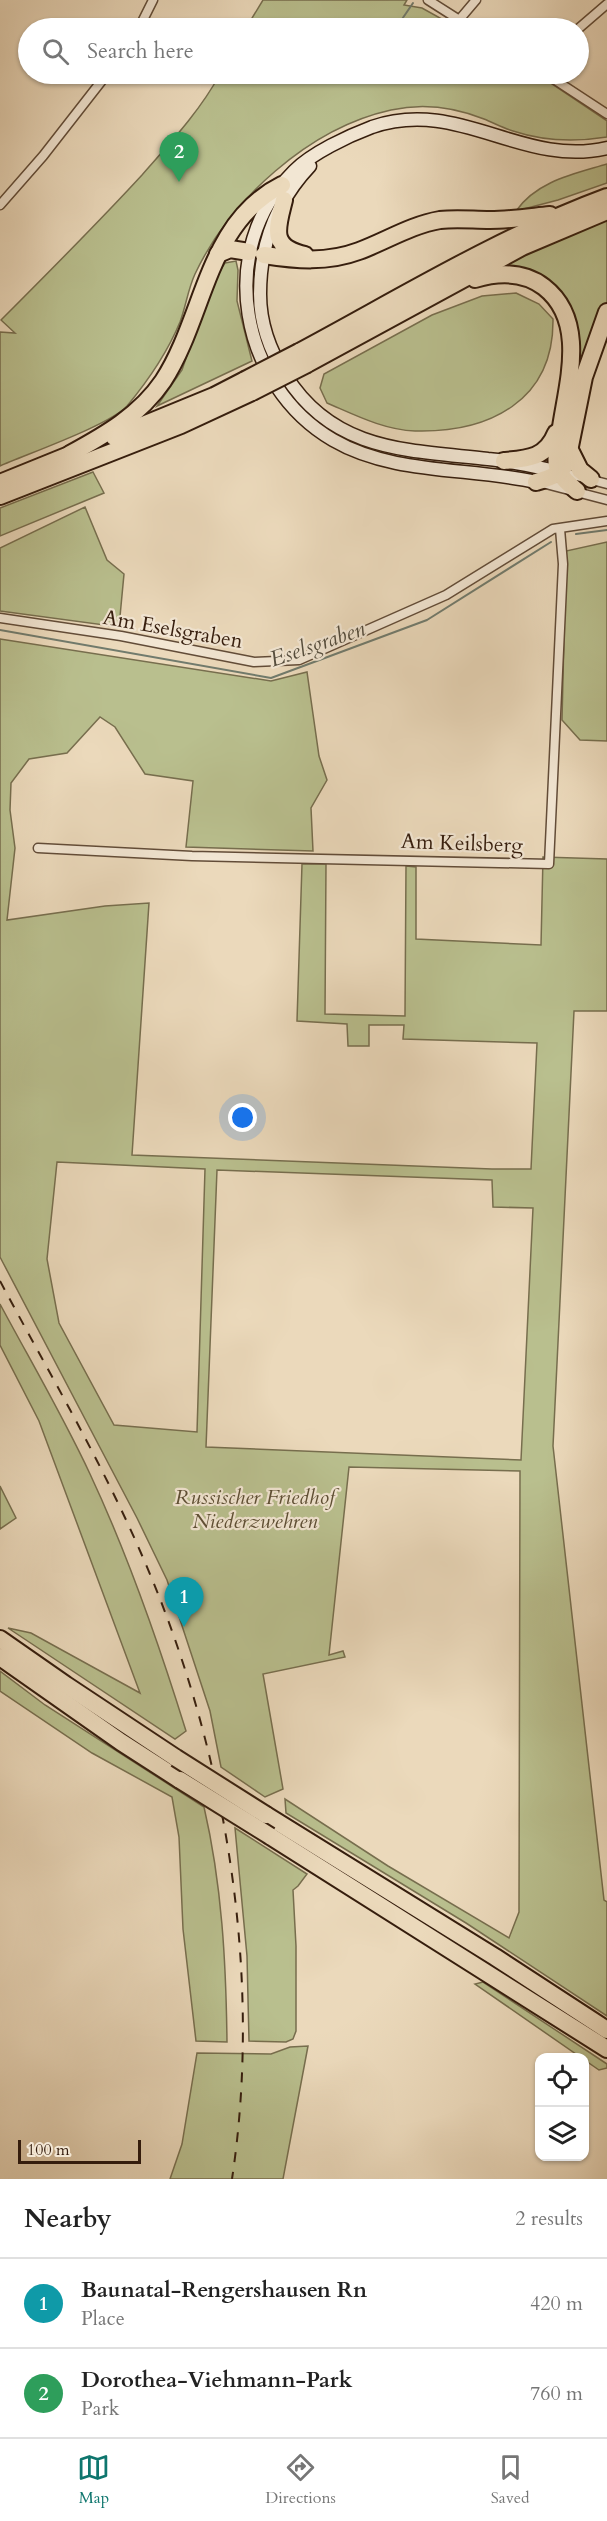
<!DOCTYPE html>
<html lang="en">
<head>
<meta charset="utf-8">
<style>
	body { margin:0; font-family:Cardo,serif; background:#f6f6f6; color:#222 }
	.controls { position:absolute; right:18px; bottom:18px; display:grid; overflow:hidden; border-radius:12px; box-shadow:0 2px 4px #0004 }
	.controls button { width:54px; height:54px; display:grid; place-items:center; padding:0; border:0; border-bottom:2px solid #e0e0e0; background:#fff; color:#222; font:30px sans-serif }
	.scale { position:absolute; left:18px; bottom:15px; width:123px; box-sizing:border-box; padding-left:6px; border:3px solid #351d0d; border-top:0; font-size:16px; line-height:21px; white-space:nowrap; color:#351d0d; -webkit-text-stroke:4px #f2e6d3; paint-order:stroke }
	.you { position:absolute; left:243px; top:1118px; width:21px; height:21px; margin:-15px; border:4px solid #fff; border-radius:50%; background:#1a73e8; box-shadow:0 0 0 9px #1a73e833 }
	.badge { display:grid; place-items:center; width:39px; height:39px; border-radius:50%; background:#0f766e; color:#fff; font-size:20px; font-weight:700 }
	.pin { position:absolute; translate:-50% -50px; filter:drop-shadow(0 2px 3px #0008) }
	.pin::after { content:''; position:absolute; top:32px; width:21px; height:18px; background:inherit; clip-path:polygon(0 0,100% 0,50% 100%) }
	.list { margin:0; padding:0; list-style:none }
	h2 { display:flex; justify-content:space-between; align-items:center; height:78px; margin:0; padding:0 24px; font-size:26px }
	h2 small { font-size:20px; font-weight:400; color:#767676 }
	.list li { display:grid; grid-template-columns:39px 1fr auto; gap:18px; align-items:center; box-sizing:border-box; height:90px; padding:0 24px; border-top:2px solid #e0e0e0 }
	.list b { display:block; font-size:22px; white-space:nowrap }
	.list p { margin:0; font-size:20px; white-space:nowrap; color:#767676 }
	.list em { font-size:20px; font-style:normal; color:#767676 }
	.icon { flex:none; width:33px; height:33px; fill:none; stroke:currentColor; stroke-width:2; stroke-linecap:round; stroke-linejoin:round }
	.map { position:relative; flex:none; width:607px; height:2179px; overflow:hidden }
	.search { position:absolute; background:#fff; box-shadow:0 2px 4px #0004; left:18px; right:18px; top:18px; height:66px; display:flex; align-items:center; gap:15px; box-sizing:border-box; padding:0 21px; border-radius:33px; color:#767676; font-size:22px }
	.sheet { height:258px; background:#fff }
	nav { display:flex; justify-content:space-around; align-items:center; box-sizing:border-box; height:84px; border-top:2px solid #e0e0e0; background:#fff; font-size:16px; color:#767676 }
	nav a { display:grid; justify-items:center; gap:3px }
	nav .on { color:#0f766e }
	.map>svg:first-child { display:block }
	.green { fill:#b9bf8e; stroke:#776e4e; stroke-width:1.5; fill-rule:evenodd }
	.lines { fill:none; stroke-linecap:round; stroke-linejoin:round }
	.stream { stroke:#717b6d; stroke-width:2 }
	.minor-casing { stroke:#624c38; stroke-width:11 }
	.secondary-casing { stroke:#351d0d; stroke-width:15 }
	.motorway-casing { stroke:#351d0d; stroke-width:20 }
	.minor { stroke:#f2e6d3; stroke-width:8 }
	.secondary { stroke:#f2e6d3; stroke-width:12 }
	.motorway { stroke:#ebd9bb; stroke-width:16 }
	.rail { stroke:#351d0d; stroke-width:2; stroke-dasharray:10 10; stroke-linecap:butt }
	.motorway-bridge-casing { stroke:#351d0d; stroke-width:20; stroke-linecap:butt }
	.motorway-bridge { stroke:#ebd9bb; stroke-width:16 }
	.labels { text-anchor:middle; stroke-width:4.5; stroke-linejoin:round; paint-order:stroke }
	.street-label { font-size:21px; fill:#351d0d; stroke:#f2e6d3 }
	.park-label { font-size:21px; font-style:italic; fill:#5d4e34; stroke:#f2e6d3 }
	.water-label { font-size:22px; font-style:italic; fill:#534c3d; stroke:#f2e6d3 }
</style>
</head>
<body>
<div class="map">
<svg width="607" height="2179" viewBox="0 0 607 2179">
	<rect width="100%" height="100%" fill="#ebd9bb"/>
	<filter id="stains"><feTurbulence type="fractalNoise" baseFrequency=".00333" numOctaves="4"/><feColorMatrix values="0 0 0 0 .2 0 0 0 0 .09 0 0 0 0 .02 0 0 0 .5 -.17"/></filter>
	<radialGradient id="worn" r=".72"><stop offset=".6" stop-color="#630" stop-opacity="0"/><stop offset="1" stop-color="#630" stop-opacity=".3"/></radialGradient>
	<g class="green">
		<polygon points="263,0 407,0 404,5 422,8 458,28 246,28"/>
		<path d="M220 74H537L607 121V137C576 142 543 141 513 131 503 128 494 123 484 119 454 107 422 103 391 110 309 128 230 200 195 274 188 289 186 306 180 322 168 351 147 382 127 406 110 425 27 454 0 466V332L15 333 1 320C49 272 96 225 142 175 170 143 200 111 220 74Z"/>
		<path d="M607 164V183L558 200 516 211C537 181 574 174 607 164Z"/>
		<polygon points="607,220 607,303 578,388 570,308 499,268 553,242"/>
		<polygon points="236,261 238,270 237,301 252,361 157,406 182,370 212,283 225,263"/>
		<path d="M516 293 539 304 553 319C554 401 489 433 415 431 384 430 355 415 327 403L320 388 324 374 432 315 482 296Z"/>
		<polygon points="93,472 104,493 0,536 0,508"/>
		<polygon points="85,507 107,560 124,574 119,627 0,611 0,548"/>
		<polygon points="607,542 607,741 580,740 562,720 566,551"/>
		<path d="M0 639 271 681 307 672 319 756 327 780 311 808 313 851 186 847 193 781 145 774 115 727 100 717 67 753 29 759 11 783 10 810 15 848 7 920 105 906 149 903 132 1155 492 1169H531L537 1043 403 1039 404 1025H369V1046H348L347 1024 297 1021 302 864H326L325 1014 405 1016 406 866 416 867V939L541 945 543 857 607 859V1011H574L553 1446 604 1900 607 1902V2016L466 1923 286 1813 285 1799 388 1866 509 1938 519 1912 520 1471 349 1467 329 1655 343 1651 345 1657 263 1674 283 1789 265 1797 221 1767 210 1711 167 1580 137 1518 0 1257ZM57 1162 205 1169 197 1432 114 1425 59 1323 47 1259ZM217 1170 492 1180 493 1207 533 1208 521 1460 206 1447Z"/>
		<path d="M0 1304C30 1360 63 1416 90 1474 129 1557 159 1644 186 1731L175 1739 8 1628 31 1633 140 1693 39 1421 0 1345Z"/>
		<polygon points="0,1486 16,1518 0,1529"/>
		<path d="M0 1671 45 1705 204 1807C222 1885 226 1962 227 2042L196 2041 183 1929 179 1837 172 1797 92 1753 0 1691Z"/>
		<polygon points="235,1828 307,1874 298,1886 293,1890 296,1946 296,2031 293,2039 286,2042 249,2041 247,1956"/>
		<polygon points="483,1982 607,2064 607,2068 599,2070 475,1984"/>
		<polygon points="308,2046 283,2179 170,2179 182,2144 197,2053 271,2054 290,2047"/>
	</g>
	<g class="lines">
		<g class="stream">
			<polyline points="396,28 413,3"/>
			<polyline points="576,534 607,530"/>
			<polyline points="0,630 271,678 427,620 551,542"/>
		</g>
		<defs>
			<g id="minor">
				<polyline points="428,0 472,28"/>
				<polyline points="459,20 476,0"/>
				<polyline points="139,28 153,0"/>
				<polyline points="578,29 607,4"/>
				<polyline points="546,74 607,114"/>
				<polyline points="0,205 43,156 107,74"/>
				<polyline points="561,472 607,484"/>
				<polyline points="542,483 607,500"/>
				<polyline points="0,618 121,636 254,662 299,660 446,595 553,529 607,521"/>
				<polyline points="38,848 192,856 549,864 563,564 560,529"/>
			</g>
			<g id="secondary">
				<path d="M310 166C276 202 260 245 260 294 260 324 270 351 286 376 334 452 408 450 488 459 512 461 536 467 560 472"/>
				<path d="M536 482C469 467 393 475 333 440 240 386 214 249 294 171 312 153 348 136 372 127 459 97 522 168 607 148"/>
			</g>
			<g id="motorway">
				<path d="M284 200C277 228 269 247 305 255"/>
				<polyline points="218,254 230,249 249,252"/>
				<path d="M264 255C296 260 327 263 359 251 386 241 411 225 440 220 457 218 473 220 490 220 510 220 530 217 550 215"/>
				<path d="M475 279C499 272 523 271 544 287 589 322 566 387 560 434 558 444 555 456 557 466 560 477 569 484 577 491"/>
				<path d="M299 352C400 298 499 237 607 197"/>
				<polyline points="307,364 522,247 607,211"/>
				<polyline points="114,437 214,396 245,380"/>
				<polyline points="570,450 580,470 591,479"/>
				<path d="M70 454C105 435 140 415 163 381 205 317 206 223 282 185"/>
				<path d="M504 461C528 459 546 458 556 433"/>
				<path d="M536 482C550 478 561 475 567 461L584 377 607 312"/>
				<polyline points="0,483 79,451"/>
				<polyline points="0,496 181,425 252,392"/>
				<polyline points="0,1639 66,1685 176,1758"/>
				<polyline points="0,1657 121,1742 180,1780"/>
				<polyline points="266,1815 495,1957 607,2030"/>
				<polyline points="270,1836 607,2049"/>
			</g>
		</defs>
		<use href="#minor" class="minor-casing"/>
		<use href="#secondary" class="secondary-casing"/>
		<use href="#motorway" class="motorway-casing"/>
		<use href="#minor" class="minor"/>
		<use href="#secondary" class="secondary"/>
		<use href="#motorway" class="motorway"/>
		<path class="rail" d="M0 1281C49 1373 103 1464 144 1560 226 1750 263 1973 232 2179"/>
		<defs>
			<g id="motorway-bridge">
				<polyline points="245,380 299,352"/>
				<polyline points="252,392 307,364"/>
				<polyline points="176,1758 266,1815"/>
				<polyline points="180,1780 270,1836"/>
			</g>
		</defs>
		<use href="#motorway-bridge" class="motorway-bridge-casing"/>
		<use href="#motorway-bridge" class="motorway-bridge"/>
	</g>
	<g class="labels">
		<g class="street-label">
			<text transform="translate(173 629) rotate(10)" y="7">Am Eselsgraben</text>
			<text transform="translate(462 843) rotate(2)" y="7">Am Keilsberg</text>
		</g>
		<g class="park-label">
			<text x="255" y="1504">Russischer Friedhof<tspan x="255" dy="24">Niederzwehren</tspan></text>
		</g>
		<g class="water-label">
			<text transform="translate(317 643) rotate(-19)" y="8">Eselsgraben</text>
		</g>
	</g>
	<rect width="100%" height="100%" filter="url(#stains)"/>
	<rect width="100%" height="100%" fill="url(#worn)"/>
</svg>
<div class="controls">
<button><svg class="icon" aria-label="locate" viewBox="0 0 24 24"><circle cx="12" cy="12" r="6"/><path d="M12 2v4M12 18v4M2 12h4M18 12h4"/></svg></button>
<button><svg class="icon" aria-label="layers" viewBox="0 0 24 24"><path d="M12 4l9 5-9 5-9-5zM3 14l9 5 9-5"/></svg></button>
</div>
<div class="scale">100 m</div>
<div class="you"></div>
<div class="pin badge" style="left:184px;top:1627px;background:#0f9aa8">1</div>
<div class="pin badge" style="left:179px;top:182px;background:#2e9e5b">2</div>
<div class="search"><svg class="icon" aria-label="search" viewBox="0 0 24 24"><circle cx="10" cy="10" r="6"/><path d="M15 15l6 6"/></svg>Search here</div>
</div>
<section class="sheet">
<h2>Nearby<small>2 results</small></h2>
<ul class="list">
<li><span class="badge" style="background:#0f9aa8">1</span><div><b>Baunatal-Rengershausen Rn</b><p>Place</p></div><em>420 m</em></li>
<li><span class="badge" style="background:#2e9e5b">2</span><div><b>Dorothea-Viehmann-Park</b><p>Park</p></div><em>760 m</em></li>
</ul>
</section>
<nav>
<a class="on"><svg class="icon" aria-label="map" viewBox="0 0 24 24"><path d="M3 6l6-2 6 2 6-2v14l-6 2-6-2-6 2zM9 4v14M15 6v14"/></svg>Map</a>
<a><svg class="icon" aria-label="directions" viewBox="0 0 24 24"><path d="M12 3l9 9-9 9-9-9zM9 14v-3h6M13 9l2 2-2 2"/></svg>Directions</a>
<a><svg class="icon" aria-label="saved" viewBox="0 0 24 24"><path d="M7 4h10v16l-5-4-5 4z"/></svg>Saved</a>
</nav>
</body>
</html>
